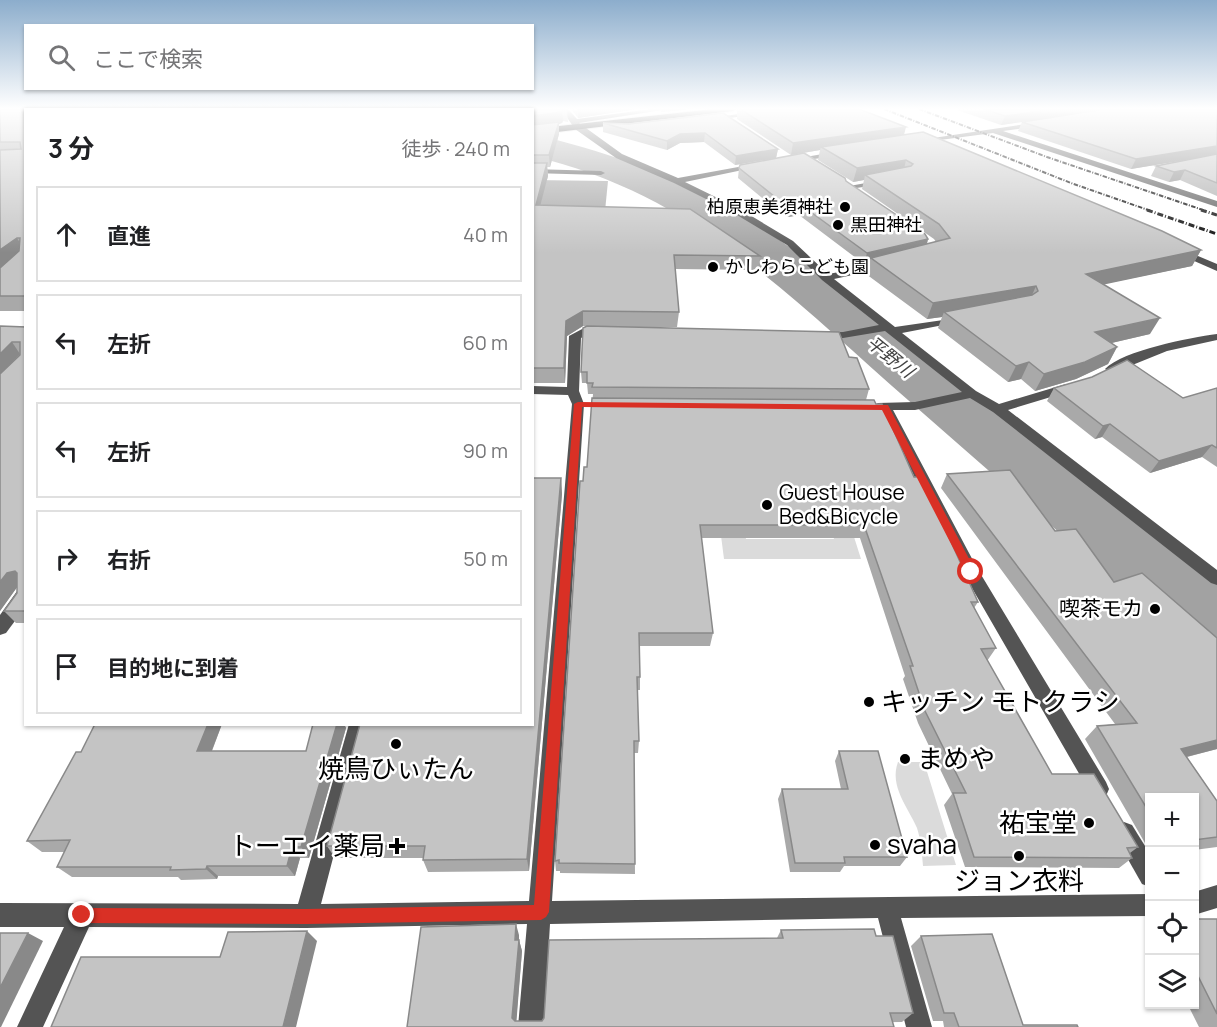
<!DOCTYPE html>
<html lang="ja">
<head>
<meta charset="utf-8">
<style>
	body { margin:0; font-family:Manrope,"Noto Sans JP",sans-serif; background:#f2f2f2; color:#202124 }
	.controls { position:absolute; right:18px; bottom:18px; display:grid; overflow:hidden; border-radius:0px; box-shadow:0 2px 4px #0004 }
	.controls button { width:54px; height:54px; display:grid; place-items:center; padding:0; border:0; border-bottom:2px solid #e0e0e0; background:#fff; color:#202124; font:30px sans-serif }
	.stop { position:absolute; width:18px; height:18px; margin:-14px; border:4px solid #d93025; border-radius:50%; background:#fff }
	.stop.end { background:#d93025; border-color:#fff; box-shadow:0 2px 6px #0008 }
	.list { margin:0; padding:0; list-style:none }
	h2 { display:flex; justify-content:space-between; align-items:center; height:78px; margin:0; padding:0 24px; font-size:26px }
	h2 small { font-size:20px; font-weight:400; color:#757577 }
	.list li { display:grid; grid-template-columns:39px 1fr auto; gap:18px; align-items:center; box-sizing:border-box; height:96px; margin:0 12px 12px; padding:0 12px; border:2px solid #e0e0e0; border-radius:0px }
	.list b { display:block; font-size:22px; white-space:nowrap }
	.list em { font-size:20px; font-style:normal; color:#757577 }
	.icon { flex:none; width:33px; height:33px; fill:none; stroke:currentColor; stroke-width:2; stroke-linecap:round; stroke-linejoin:round }
	.map { position:relative; flex:none; width:1217px; height:1027px; overflow:hidden }
	.search { position:absolute; background:#fff; box-shadow:0 2px 4px #0004; left:24px; top:24px; width:510px; height:66px; display:flex; align-items:center; gap:15px; box-sizing:border-box; padding:0 21px; border-radius:0px; color:#757577; font-size:22px }
	.panel { position:absolute; background:#fff; box-shadow:0 2px 4px #0004; left:24px; top:108px; width:510px; height:618px; border-radius:0px }
	.map>svg:first-child { display:block }
	.green { fill:#dbdbdb }
	.water { fill:#a2a2a2 }
	.lines { fill:none; stroke-linecap:round; stroke-linejoin:round }
	.river { fill:#a2a2a2; fill-rule:evenodd }
	.highway-casing { stroke:#dbdbdb; stroke-width:2 }
	.minor { fill:#545454; fill-rule:evenodd }
	.highway { fill:#000; fill-rule:evenodd }
	.rail-far1 { stroke:#000; stroke-width:2; stroke-dasharray:4.5 1.5 1 1.5; stroke-linecap:butt }
	.rail { stroke:#000; stroke-width:3; stroke-dasharray:6 2 1 2; stroke-linecap:butt }
	.wall { fill:#a9a9a9 }
	.shaded-wall { fill:#898989 }
	.building { fill:#c4c4c4; stroke:#898989; stroke-width:1.5 }
	.route { fill:#d93025 }
	.poi-dot { fill:#000; stroke:#fff; stroke-width:2 }
	.labels { text-anchor:middle; stroke-width:5; stroke-linejoin:round; paint-order:stroke }
	.far-poi-label { font-size:18px; fill:#000; stroke:#fff; text-anchor:start }
	.far-water-label { font-size:18px; font-style:italic; fill:#434343; stroke:#fff }
	.poi-label { font-size:21px; fill:#000; stroke:#fff; text-anchor:start }
	.near-poi-label { font-size:26px; fill:#000; stroke:#fff; text-anchor:start }
</style>
</head>
<body>
<div class="map">
<svg width="1217" height="1027" viewBox="0 0 1217 1027">
	<rect width="100%" height="100%" fill="#fff"/>
	<g class="green">
		<polygon points="837,483 861,559 724,559 720,528 744,528 746,539 834,539 831,529"/>
		<path d="M898 762H924L956 865 923 866C922 853 921 841 917 828 908 807 889 786 898 762Z"/>
	</g>
	<polygon class="water" points="533,180 608,181 605,211 533,210"/>
	<g class="lines">
		<path class="river" d="M532 134C601 150 666 172 727 207 807 252 875 317 947 373 1036 443 1127 510 1217 578V656L1188 646C1095 564 1002 482 908 400 789 296 694 194 532 156Z"/>
		<defs>
			<polygon id="highway" points="713,109 737,109 733,111 532,135 532,129"/>
		</defs>
		<use href="#highway" class="highway-casing"/>
		<g class="minor">
			<polygon points="561,109 568,109 577,119 651,109 669,109 579,123 622,154 678,178 760,163 760,167 757,167 685,182 738,208 793,241 828,274 890,263 890,267 834,279 895,327 964,317 964,321 902,333 976,391 999,404 1066,384 1074,384 1076,387 1074,390 1008,410 1217,570 1217,585 1211,583 993,412 970,398 915,410 893,410 977,568 1106,782 1109,789 1106,796 1099,799 1092,796 965,576 881,411 872,407 878,403 915,402 962,392 885,331 843,338 817,337 817,333 843,332 879,325 822,280 787,245 732,212 674,183 616,158 575,129"/>
			<polygon points="773,109 791,109 709,121 705,119"/>
			<polygon points="1039,122 1042,126 1003,131 1217,201 1217,207 993,133 917,143 913,141"/>
			<polygon points="840,151 844,153 843,155 792,162 788,160"/>
			<polygon points="532,169 601,171 605,173 601,175 532,173"/>
			<polygon points="882,180 886,182 885,184 856,188 864,195 860,198 844,187"/>
			<polygon points="1179,248 1217,264 1217,271 1176,253 1174,251"/>
			<path d="M584 328H602L608 331C601 337 589 333 581 338L579 391 584 404 552 901 1150 894V916L901 918 932 1027H906L878 918 550 924 544 1027H518L527 924 306 928 89 927 43 1027H17L64 927H0V903L298 904 349 724H368L321 904 529 901 572 404 568 395 532 394V386L567 387 569 336Z"/>
			<path d="M1217 334V340L1167 351 1115 372 1111 373 1105 369C1124 350 1189 338 1217 334Z"/>
			<polygon points="26,586 26,606 6,633 0,635 0,615 20,587"/>
			<polygon points="1124,822 1132,825 1150,854 1150,887 1142,884 1113,833 1116,825"/>
			<polygon points="1217,885 1217,908 1194,915 1194,892"/>
		</g>
		<use href="#highway" class="highway"/>
		<g class="rail-far1">
			<polyline points="884,109 1071,183 1151,211"/>
			<polyline points="919,109 1047,157 1206,211"/>
		</g>
		<g class="rail">
			<polyline points="1147,210 1217,234"/>
			<polyline points="1201,210 1217,215"/>
		</g>
	</g>
	<g class="wall">
		<polygon points="0,109 566,109 567,111 568,122 563,121 562,123 559,124 559,134 550,167 547,167 548,176 540,205 760,256 758,270 675,269 679,312 677,327 623,327 849,357 869,389 866,400 914,477 978,602 974,608 996,648 987,661 1052,774 1138,847 1130,853 1132,858 1119,868 965,867 944,805 952,794 918,723 903,679 905,676 860,538 701,538 713,633 710,646 640,646 640,690 637,690 639,741 638,753 634,753 635,874 560,873 560,871 556,871 555,861 583,481 587,467 593,394 588,394 587,383 582,383 581,372 586,326 583,326 567,336 565,383 532,383 532,110 26,110 26,311 0,311"/>
		<polygon points="571,109 637,109 578,118"/>
		<polygon points="737,109 859,109 904,135 1201,250 1192,266 1103,284 1150,334 1111,343 1117,347 1108,364 1076,379 1035,391 1021,379 1008,382 938,328 942,317 927,319 866,274 869,262 864,264 799,215 789,217 778,211 738,178 739,168 846,181 928,239 927,244 936,242 934,239 862,189 864,180 853,182 818,160 820,150 791,155 737,119"/>
		<polygon points="954,109 1217,109 1217,196 1180,180 1169,182 1151,176 1156,166 1183,160 1131,169 1018,131 1022,122 1001,125"/>
		<polygon points="723,113 778,149 776,158 735,165 704,142 680,143 667,150 603,132 603,123 629,124"/>
		<polygon points="0,326 26,327 26,623 16,623 4,611 17,593 17,587 0,611"/>
		<polygon points="1054,388 1183,398 1217,388 1217,467 1202,457 1150,473 1102,437 1095,439 1047,401"/>
		<polygon points="947,474 1055,531 1217,749 1187,757 1217,801 1217,847 1194,850 1194,798 1149,798 1149,850 1085,739 1097,726 1115,724 941,488"/>
		<polygon points="561,478 562,494 529,871 428,872 423,860 423,858 335,858 327,846 532,724"/>
		<polygon points="222,724 212,751 306,751 313,724 344,724 346,728 309,858 300,858 295,876 218,876 217,879 181,880 178,877 72,877 57,867 65,852 42,852 27,841 81,752"/>
		<polygon points="839,751 907,857 900,866 844,866 840,872 790,872 778,799 782,789 841,789 835,761"/>
		<polygon points="1194,919 1217,919 1217,1027 1199,1027 1188,1005 1194,1005"/>
		<polygon points="781,930 876,936 913,1013 902,1022 407,1027 519,935 519,940 522,951 516,1021 542,1021 777,938"/>
		<polygon points="921,936 1023,1025 1078,1027 944,1027 943,1021 933,1021 911,946"/>
	</g>
	<g class="shaded-wall">
		<polygon points="578,109 637,109 578,118"/>
		<polygon points="661,109 694,109 661,112"/>
		<polygon points="1054,109 1112,109 1001,125 1005,116"/>
		<polygon points="562,110 563,121 562,123 559,124 559,134 550,167 549,155 532,127 532,116"/>
		<polygon points="906,127 903,139 821,147 820,150 791,155 793,143"/>
		<polygon points="705,133 704,142 680,143 667,150 667,141 680,134"/>
		<polygon points="1217,146 1217,155 1131,169 1136,159"/>
		<polygon points="778,149 776,158 735,165 736,156"/>
		<polygon points="906,160 903,174 865,175 864,180 853,182 857,168"/>
		<polygon points="547,163 548,176 537,218 536,205"/>
		<polygon points="1185,170 1180,180 1169,182 1174,172"/>
		<polygon points="801,205 799,215 789,217 790,207"/>
		<polygon points="17,238 25,251 0,271 0,250"/>
		<polygon points="928,239 925,250 871,258 869,262 864,264 867,253"/>
		<polygon points="1201,250 1192,266 1078,290 1086,274"/>
		<polygon points="1036,286 1029,302 944,312 942,317 927,319 933,303"/>
		<polygon points="583,311 583,326 567,336 565,383 564,368 566,321"/>
		<polygon points="1160,318 1150,334 1086,349 1095,332"/>
		<polygon points="12,342 20,354 0,375 0,354"/>
		<polygon points="1117,347 1108,364 1076,379 1035,391 1044,374"/>
		<polygon points="1029,362 1021,379 1008,382 1016,366"/>
		<polygon points="1110,424 1102,437 1095,439 1103,426"/>
		<polygon points="1212,445 1202,457 1150,473 1159,461"/>
		<polygon points="561,478 562,494 529,871 527,859"/>
		<polygon points="15,571 26,584 18,586 0,611 0,582 7,573"/>
		<polygon points="208,724 222,724 207,763 197,751"/>
		<polygon points="337,724 344,724 346,728 309,858 301,847"/>
		<polygon points="1217,740 1217,749 1166,762 1181,749"/>
		<polygon points="292,847 300,858 295,876 287,866"/>
		<polygon points="207,866 218,876 217,879 206,869"/>
		<polygon points="516,924 519,935 519,945 519,940 522,951 516,1027 512,1018"/>
		<polygon points="307,931 317,941 296,1027 283,1027"/>
		<polygon points="28,933 43,941 1,1027 0,1027 0,988"/>
	</g>
	<g class="building">
		<polygon points="0,109 566,109 567,111 562,110 561,112 532,116 532,110 26,110 26,296 0,296 0,268 19,251 20,238 17,238 0,250 0,150 21,149 20,142 0,142"/>
		<polygon points="740,109 859,109 906,127 793,143"/>
		<polygon points="984,109 1054,109 1005,116"/>
		<polygon points="1105,109 1217,109 1217,146 1136,159 1022,122"/>
		<polygon points="723,113 778,149 736,156 705,133 680,134 667,141 603,123 629,124"/>
		<polygon points="559,122 549,155 532,155 532,125"/>
		<polygon points="923,132 1162,231 1201,250 1086,274 1160,318 1095,332 1117,347 1085,362 1044,374 1029,362 1016,366 944,312 1032,295 1038,291 1036,286 933,303 871,258 950,238 939,224 865,175 911,166 913,164 906,160 857,168 821,147"/>
		<polygon points="804,153 845,178 846,181 925,234 928,239 867,253 801,205 790,207 780,201 739,168 740,165"/>
		<polygon points="1217,154 1217,183 1185,170 1174,172 1156,166"/>
		<polygon points="532,163 547,163 536,205 690,209 760,256 674,255 679,312 583,311 566,321 564,368 532,368"/>
		<polygon points="0,326 26,327 26,611 4,611 17,593 17,573 15,571 7,573 0,582 0,374 20,355 20,342 12,342 0,354"/>
		<polygon points="587,326 839,332 849,357 857,358 869,389 592,387 593,383 587,383 587,372 581,372 583,328"/>
		<polygon points="1127,360 1183,398 1217,388 1217,448 1212,445 1159,461 1110,424 1103,426 1054,388 1092,377"/>
		<polygon points="592,398 874,400 876,404 882,404 914,477 922,477 978,602 971,602 996,648 981,649 1052,774 1094,774 1138,847 1127,848 1132,858 974,857 953,793 966,793 925,711 910,666 913,666 864,525 700,525 713,633 639,633 640,677 637,677 639,741 634,741 635,864 559,863 559,860 555,861 580,481 583,481 584,467 587,467"/>
		<polygon points="1010,470 1055,531 1076,529 1114,582 1142,573 1217,638 1217,740 1181,749 1217,801 1217,837 1194,840 1194,798 1149,798 1149,812 1097,726 1137,723 947,474"/>
		<polygon points="532,478 561,478 527,859 423,860 425,846 327,846 360,724 532,724"/>
		<polygon points="95,724 208,724 197,751 306,751 313,724 337,724 301,847 292,847 287,866 207,866 206,869 170,870 171,867 57,867 70,840 27,841 76,752 81,752"/>
		<polygon points="839,751 878,751 907,857 844,857 845,863 795,863 782,789 848,789"/>
		<polygon points="1194,919 1217,919 1217,1014 1194,968"/>
		<polygon points="516,924 515,940 519,940 512,1018 515,1021 542,1021 544,1018 549,940 783,938 781,930 874,929 876,936 893,936 913,1013 890,1013 894,1027 407,1027 421,927"/>
		<polygon points="307,931 283,1027 51,1027 81,957 220,957 228,932"/>
		<polygon points="0,933 28,933 0,988"/>
		<polygon points="992,934 1023,1025 1077,1025 1078,1027 959,1027 954,1013 944,1013 921,936"/>
	</g>
	<linearGradient id="sky" x2="0" y2="1"><stop stop-color="#8cadcc"/><stop offset="0.43" stop-color="#fff"/><stop offset="1" stop-color="#fff" stop-opacity="0"/></linearGradient>
	<rect width="1217" height="253" fill="url(#sky)"/>
	<polygon class="route" points="578,402 888,405 976,572 975,575 967,575 882,410 582,407 549,912 546,917 541,920 306,924 82,923 77,921 75,915 77,910 82,908 306,909 534,905 574,404"/>
	<g class="poi-dot">
		<circle cx="845" cy="207" r="6"/>
		<circle cx="838" cy="225" r="6"/>
		<circle cx="713" cy="267" r="6"/>
		<circle cx="767" cy="505" r="6"/>
		<circle cx="1155" cy="609" r="6"/>
		<circle cx="869" cy="702" r="6"/>
		<circle cx="396" cy="744" r="6"/>
		<circle cx="905" cy="759" r="6"/>
		<circle cx="1089" cy="823" r="6"/>
		<circle cx="875" cy="845" r="6"/>
		<path d="M394 837h6v6h6v6h-6v6h-6v-6h-6v-6h6z"/>
		<circle cx="1019" cy="856" r="6"/>
	</g>
	<g class="labels">
		<g class="far-poi-label">
			<text x="833" y="213" text-anchor="end">柏原恵美須神社</text>
			<text x="850" y="231">黒田神社</text>
			<text x="725" y="273">かしわらこども園</text>
		</g>
		<g class="far-water-label">
			<text transform="translate(890 357) rotate(39)" y="6">平野川</text>
		</g>
		<g class="poi-label">
			<text x="779" y="500">Guest House<tspan x="779" dy="24">Bed&amp;Bicycle</tspan></text>
			<text x="1143" y="616" text-anchor="end">喫茶モカ</text>
		</g>
		<g class="near-poi-label">
			<text x="881" y="711">キッチン モトクラシ</text>
			<text x="917" y="768">まめや</text>
			<text x="396" y="778" text-anchor="middle">焼鳥ひぃたん</text>
			<text x="1077" y="832" text-anchor="end">祐宝堂</text>
			<text x="887" y="854">svaha</text>
			<text x="385" y="855" text-anchor="end">トーエイ薬局</text>
			<text x="1019" y="890" text-anchor="middle">ジョン衣料</text>
		</g>
	</g>
</svg>
<div class="controls">
<button>+</button>
<button>−</button>
<button><svg class="icon" aria-label="locate" viewBox="0 0 24 24"><circle cx="12" cy="12" r="6"/><path d="M12 2v4M12 18v4M2 12h4M18 12h4"/></svg></button>
<button><svg class="icon" aria-label="layers" viewBox="0 0 24 24"><path d="M12 4l9 5-9 5-9-5zM3 14l9 5 9-5"/></svg></button>
</div>
<div class="stop" style="left:971px;top:572px"></div>
<div class="stop end" style="left:82px;top:915px"></div>
<div class="search"><svg class="icon" aria-label="search" viewBox="0 0 24 24"><circle cx="10" cy="10" r="6"/><path d="M15 15l6 6"/></svg>ここで検索</div>
<section class="panel">
<h2>3 分<small>徒歩 · 240 m</small></h2>
<ul class="list">
<li><svg class="icon" aria-label="ahead" viewBox="0 0 24 24"><path d="M12 20V5M6 11l6-6 6 6"/></svg><div><b>直進</b></div><em>40 m</em></li>
<li><svg class="icon" aria-label="left" viewBox="0 0 24 24"><path d="M17 20v-9H6M10 6l-5 5 5 5"/></svg><div><b>左折</b></div><em>60 m</em></li>
<li><svg class="icon" aria-label="left" viewBox="0 0 24 24"><path d="M17 20v-9H6M10 6l-5 5 5 5"/></svg><div><b>左折</b></div><em>90 m</em></li>
<li><svg class="icon" aria-label="right" viewBox="0 0 24 24"><path d="M7 20v-9h11M14 6l5 5-5 5"/></svg><div><b>右折</b></div><em>50 m</em></li>
<li><svg class="icon" aria-label="arrive" viewBox="0 0 24 24"><path d="M6 21V4h12l-3 4 3 4H6"/></svg><div><b>目的地に到着</b></div></li>
</ul>
</section>
</div>
</body>
</html>
